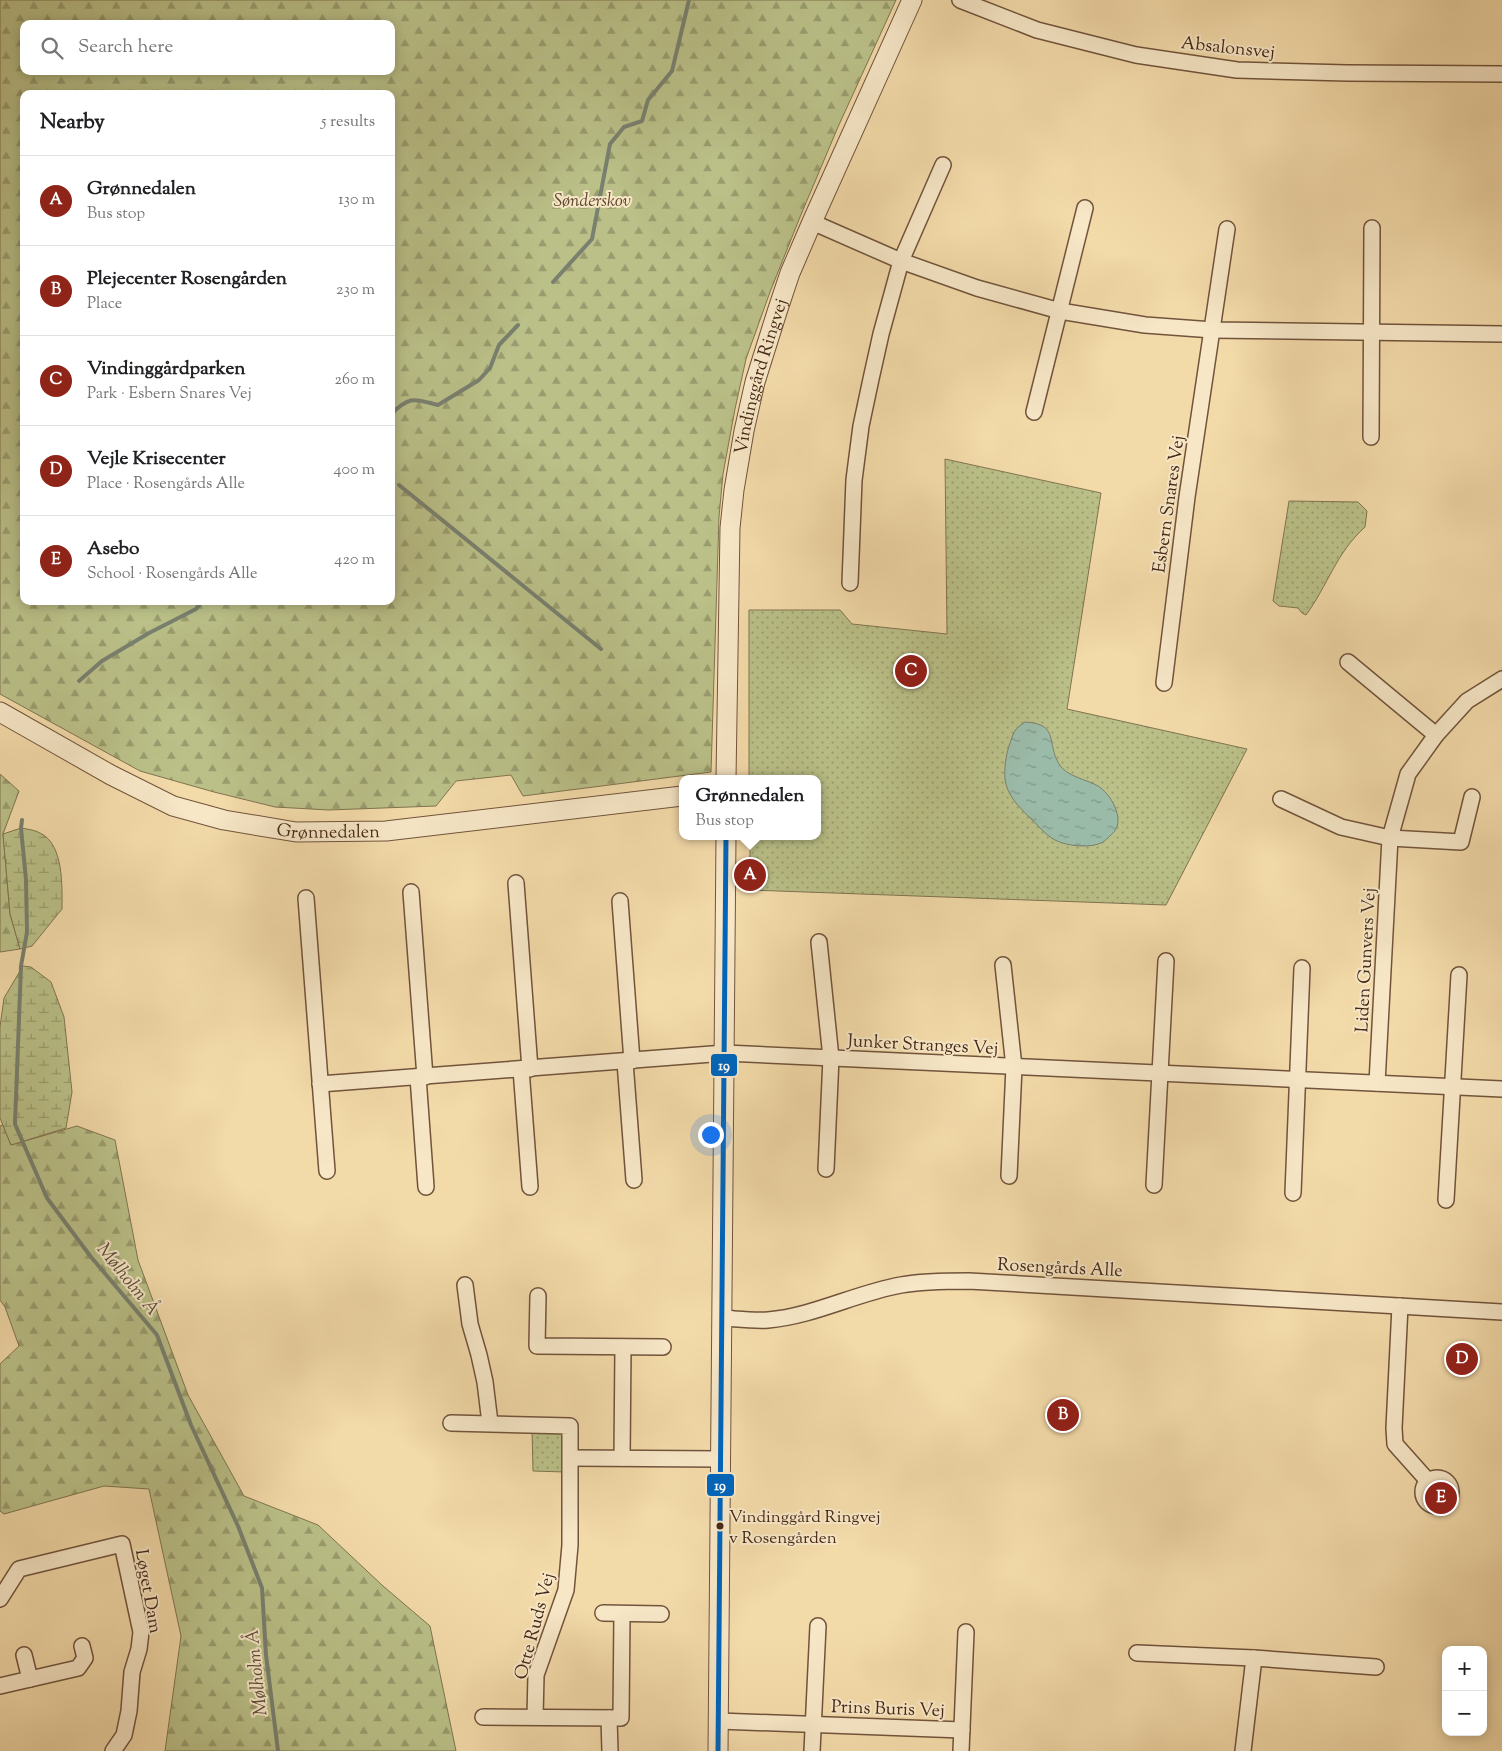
<!DOCTYPE html>
<html lang="en">
<head>
<meta charset="utf-8">
<style>
	body { margin:0; font-family:"Sorts Mill Goudy",serif; background:#f6f6f6; color:#202124 }
	.controls { position:absolute; right:15px; bottom:15px; display:grid; overflow:hidden; border-radius:10px; box-shadow:0 2px 12px #0003 }
	.controls button { width:45px; height:45px; display:grid; place-items:center; padding:0; border:0; border-bottom:1px solid #e0e0e0; background:#fff; color:#202124; font:25px sans-serif }
	.you { position:absolute; left:710px; top:1134px; width:18px; height:18px; margin:-12px; border:4px solid #fff; border-radius:50%; background:#1a73e8; box-shadow:0 0 0 8px #1a73e833 }
	.badge { display:grid; place-items:center; width:32px; height:32px; border-radius:50%; background:#8f2418; color:#fff; font-size:16px; font-weight:700 }
	.pin { position:absolute; translate:-50% -50%; border:2px solid #fff; box-shadow:0 1px 5px #0006 }
	.popup { position:absolute; left:679px; top:775px; width:142px; height:65px; box-sizing:border-box; display:grid; place-content:center; border-radius:10px; background:#fff; filter:drop-shadow(0 1px 4px #0005); font-size:16px; white-space:nowrap; color:#757577 }
	.popup b { font-size:19px; color:#202124 }
	.popup::after { content:''; position:absolute; left:50%; top:100%; margin-left:-10px; border:10px solid transparent; border-top-color:#fff }
	.list { margin:0; padding:0; list-style:none }
	h2 { display:flex; justify-content:space-between; align-items:center; height:65px; margin:0; padding:0 20px; font-size:21px }
	h2 small { font-size:16px; font-weight:400; color:#757577 }
	.list li { display:grid; grid-template-columns:32px 1fr auto; gap:15px; align-items:center; box-sizing:border-box; height:90px; padding:0 20px; border-top:1px solid #e0e0e0 }
	.list b { display:block; font-size:19px; white-space:nowrap }
	.list p { margin:0; font-size:16px; white-space:nowrap; color:#757577 }
	.list em { font-size:16px; font-style:normal; color:#757577 }
	.icon { flex:none; width:28px; height:28px; fill:none; stroke:currentColor; stroke-width:2; stroke-linecap:round; stroke-linejoin:round }
	.map { position:relative; flex:none; width:1502px; height:1751px; overflow:hidden }
	.search { position:absolute; background:#fff; box-shadow:0 2px 12px #0003; left:20px; top:20px; width:375px; height:55px; display:flex; align-items:center; gap:12px; box-sizing:border-box; padding:0 18px; border-radius:10px; color:#757577; font-size:19px }
	.panel { position:absolute; background:#fff; box-shadow:0 2px 12px #0003; left:20px; top:90px; width:375px; height:515px; border-radius:10px }
	.map>svg:first-child { display:block }
	.forest { fill:url(#forest-firs); stroke:#807450; fill-rule:evenodd }
	.wetland { fill:url(#wetland-marsh); stroke:#807450 }
	.park { fill:url(#park-dots); stroke:#807450 }
	.water { fill:url(#water-ripples); stroke:#79806f }
	.lines { fill:none; stroke-linecap:round; stroke-linejoin:round }
	.stream { stroke:#79806f; stroke-width:4 }
	.minor-casing { stroke:#71543c; stroke-width:18 }
	.tertiary-casing { stroke:#71543c; stroke-width:21 }
	.minor { stroke:#f7e7c7; stroke-width:15 }
	.tertiary { stroke:#f7e7c7; stroke-width:19 }
	.bus-1-casing { stroke:#f7e7c7; stroke-width:9 }
	.bus-1 { stroke:#0065bd; stroke-width:5 }
	.bus-dot { fill:#462818; stroke:#f7e7c7; stroke-width:2 }
	.labels { text-anchor:middle; stroke-width:4; stroke-linejoin:round; paint-order:stroke }
	.bus-label { font-size:17px; fill:#462818; stroke:#f7e7c7; text-anchor:start }
	.street-label { font-size:18px; fill:#462818; stroke:#f7e7c7 }
	.park-label { font-size:18px; font-style:italic; fill:#5d462e; stroke:#f7e7c7 }
	.water-label { font-size:19px; font-style:italic; fill:#5b4d3c; stroke:#f7e7c7 }
	.line-badge { stroke:#f7e7c7; stroke-width:2 }
	.badge-label { font-size:14px; text-anchor:middle; font-weight:bold; fill:#fff }
</style>
</head>
<body>
<div class="map">
<svg width="1502" height="1751" viewBox="0 0 1502 1751">
	<defs>
		<pattern id="forest-firs" width="22" height="20" patternUnits="userSpaceOnUse" patternTransform="scale(1.25)"><rect width="22" height="20" fill="#bac088"/><path d="M5 1l3.5 6h-7zM16 11l3.5 6h-7z" fill="#999c6e"/></pattern>
		<pattern id="wetland-marsh" width="20" height="14" patternUnits="userSpaceOnUse" patternTransform="scale(1.25)"><rect width="20" height="14" fill="#bac088"/><path d="M1 5h8M5 5V1M11 12h8M15 12V8" fill="none" stroke="#999c6e"/></pattern>
		<pattern id="park-dots" width="8" height="8" patternUnits="userSpaceOnUse" patternTransform="scale(1.25)"><rect width="8" height="8" fill="#bac088"/><path d="M2 2h.1M6 6h.1" fill="none" stroke="#999c6e" stroke-width="1.8" stroke-linecap="round"/></pattern>
		<pattern id="water-ripples" width="26" height="14" patternUnits="userSpaceOnUse" patternTransform="scale(1.25)"><rect width="26" height="14" fill="#9bbba9"/><path d="M2 4q2-2 4 0t4 0M15 11q2-2 4 0t4 0" fill="none" stroke="#809889"/></pattern>
	</defs>
	<rect width="100%" height="100%" fill="#f3daa9"/>
	<filter id="stains"><feTurbulence type="fractalNoise" baseFrequency=".004" numOctaves="4"/><feColorMatrix values="0 0 0 0 .2 0 0 0 0 .09 0 0 0 0 .02 0 0 0 .5 -.17"/></filter>
	<radialGradient id="worn" r=".72"><stop offset=".6" stop-color="#630" stop-opacity="0"/><stop offset="1" stop-color="#630" stop-opacity=".3"/></radialGradient>
	<g class="forest">
		<path d="M0 0H896L838 127 800 217 770 292 746 359 735 409 723 474 719 517 711 772 523 796 511 775 456 781 436 806 329 810 275 807 214 792 140 771 0 694ZM24 24H391V71H24ZM24 94H391V601H24Z"/>
		<polygon points="0,774 19,791 3,834 10,914 20,949 0,952"/>
		<polygon points="3,1125 11,1145 77,1126 115,1140 138,1260 188,1395 244,1496 318,1525 383,1586 430,1626 456,1751 165,1751 181,1636 149,1489 104,1486 4,1514 0,1511 0,1364 19,1346 5,1307 0,1300 0,1126"/>
	</g>
	<g class="wetland">
		<path d="M21 828C27 829 35 830 40 833 64 844 62 887 62 909L32 946 20 949 10 914 3 834Z"/>
		<polygon points="23,966 31,967 51,982 64,1017 72,1092 66,1128 11,1145 0,1118 0,1027 4,998"/>
	</g>
	<g class="park">
		<polygon points="945,459 1101,493 1067,709 1247,749 1166,905 750,890 750,836 818,836 818,779 749,779 749,610 840,610 852,624 947,634"/>
		<path d="M1289 501 1358 502 1367 511 1365 527C1336 553 1328 585 1306 615L1302 613 1298 608 1279 606 1273 601Z"/>
		<polygon points="532,1429 562,1433 566,1439 565,1472 533,1471"/>
	</g>
	<path class="water" d="M1025 722C1060 724 1046 743 1059 764 1067 777 1086 779 1098 786 1111 794 1125 819 1114 832 1111 835 1106 840 1103 842 1091 849 1066 846 1055 840 1045 835 1037 824 1029 817 1018 806 1007 795 1005 779 1004 770 1006 755 1009 746 1014 732 1013 730 1025 722Z"/>
	<g class="lines">
		<g class="stream">
			<polyline points="553,282 592,239 610,144 624,127 642,121 648,100 672,71 689,0"/>
			<path d="M391 414C411 395 414 399 438 405L479 380 490 368 499 345 518 325"/>
			<polyline points="399,485 601,649"/>
			<polyline points="79,681 102,661 149,633 196,609 202,601"/>
			<polyline points="22,820 21,828 26,880 27,932 21,966 15,1124 47,1198 91,1257 157,1335 191,1425 238,1526 262,1588 266,1655 278,1751"/>
		</g>
		<defs>
			<g id="minor">
				<polyline points="960,0 1037,30 1136,55 1237,70 1347,73 1502,74"/>
				<polyline points="812,222 901,261 977,288 1060,311 1145,325 1213,330 1502,334"/>
				<polyline points="1034,412 1085,208"/>
				<polyline points="1371,437 1372,228"/>
				<polyline points="850,583 854,480 861,426 871,379 881,334 901,261 943,165"/>
				<polyline points="1348,662 1436,735"/>
				<polyline points="1164,683 1187,497 1227,229"/>
				<polyline points="1281,799 1341,827 1390,838 1461,842 1472,797"/>
				<polyline points="516,883 530,1069"/>
				<polyline points="411,892 425,1077"/>
				<polyline points="306,898 327,1171"/>
				<polyline points="620,901 632,1061"/>
				<polyline points="819,942 831,1058 826,1169"/>
				<polyline points="1003,965 1014,1067 1009,1176"/>
				<polyline points="625,1062 634,1180"/>
				<polyline points="521,1069 530,1187"/>
				<polyline points="418,1077 426,1187"/>
				<polyline points="1377,1083 1390,838 1408,774 1436,735 1467,701 1502,679"/>
				<polyline points="320,1084 725,1053 1502,1089"/>
				<polyline points="1154,1185 1166,961"/>
				<polyline points="1293,1193 1302,968"/>
				<polyline points="1446,1200 1459,975"/>
				<polyline points="465,1285 470,1324 479,1355 485,1382 490,1423"/>
				<polyline points="538,1296 537,1346 663,1347"/>
				<polyline points="1400,1306 1394,1428 1395,1444 1428,1481"/>
				<path d="M723 1318C738 1319 754 1321 768 1320 814 1316 856 1293 901 1285 923 1281 947 1281 969 1281L1502 1312"/>
				<polyline points="451,1423 570,1426 570,1545 566,1590 536,1675 535,1717"/>
				<polyline points="571,1458 720,1459"/>
				<polyline points="622,1458 623,1347"/>
				<circle cx="1437" cy="1492" r="14"/>
				<polyline points="0,1599 19,1569 122,1544 141,1632 139,1649 132,1672 129,1711 124,1735 113,1751"/>
				<polyline points="603,1613 661,1614"/>
				<polyline points="1137,1653 1254,1658 1376,1667"/>
				<polyline points="24,1655 30,1679"/>
				<polyline points="0,1686 78,1668 85,1658 82,1646"/>
				<polyline points="483,1717 621,1718 622,1614"/>
				<polyline points="609,1718 610,1751"/>
				<polyline points="719,1721 962,1730"/>
				<polyline points="812,1751 818,1626"/>
				<polyline points="961,1751 966,1632"/>
				<polyline points="1243,1751 1254,1658"/>
			</g>
			<g id="tertiary">
				<path id="s1" d="M0 712 111 775 173 806 224 820 296 832 386 831 682 796"/>
				<path id="s2" d="M726 779 730 528 734 490 744 431 755 382 777 312 790 273 812 222 912 0"/>
				<polyline points="718,1751 726,836"/>
			</g>
		</defs>
		<use href="#minor" class="minor-casing"/>
		<use href="#tertiary" class="tertiary-casing"/>
		<use href="#minor" class="minor"/>
		<use href="#tertiary" class="tertiary"/>
		<defs>
			<polyline id="bus-1" points="718,1751 726,836"/>
		</defs>
		<use href="#bus-1" class="bus-1-casing"/>
		<use href="#bus-1" class="bus-1"/>
	</g>
	<circle class="bus-dot" cx="720" cy="1526" r="4.5"/>
	<g class="labels">
		<g class="bus-label">
			<text x="729" y="1522">Vindinggård Ringvej<tspan x="729" dy="21">v Rosengården</tspan></text>
		</g>
		<g class="street-label">
			<text transform="translate(1228 47) rotate(6)" y="6">Absalonsvej</text>
			<text dy="6" stroke="none"><textPath href="#s2" startOffset="406">Vindinggård Ringvej</textPath></text>
			<text transform="translate(1168 504) rotate(-82)" y="6">Esbern Snares Vej</text>
			<text dy="6" stroke="none"><textPath href="#s1" startOffset="355">Grønnedalen</textPath></text>
			<text transform="translate(1365 960) rotate(-87)" y="6">Liden Gunvers Vej</text>
			<text transform="translate(923 1044) rotate(3)" y="6">Junker Stranges Vej</text>
			<text transform="translate(1060 1267) rotate(3)" y="6">Rosengårds Alle</text>
			<text transform="translate(149 1591) rotate(80)" y="6">Løget Dam</text>
			<text transform="translate(534 1626) rotate(-75)" y="6">Otte Ruds Vej</text>
			<text transform="translate(888 1708) rotate(2)" y="6">Prins Buris Vej</text>
		</g>
		<g class="park-label">
			<text x="592" y="206">Sønderskov</text>
		</g>
		<g class="water-label">
			<text transform="translate(129 1278) rotate(51)" y="7">Mølholm Å</text>
			<text transform="translate(255 1673) rotate(-96)" y="7">Mølholm Å</text>
		</g>
	</g>
	<g class="line-badge">
		<rect x="710" y="1053" width="28" height="24" rx="5" fill="#0065bd"/>
		<rect x="706" y="1473" width="29" height="24" rx="5" fill="#0065bd"/>
	</g>
	<g class="badge-label">
		<text x="724" y="1070">19</text>
		<text x="720" y="1490">19</text>
	</g>
	<rect width="100%" height="100%" filter="url(#stains)"/>
	<rect width="100%" height="100%" fill="url(#worn)"/>
</svg>
<div class="controls">
<button>+</button>
<button>−</button>
</div>
<div class="you"></div>
<div class="pin badge" style="left:750px;top:875px">A</div>
<div class="popup"><b>Grønnedalen</b>Bus stop</div>
<div class="pin badge" style="left:1063px;top:1415px">B</div>
<div class="pin badge" style="left:911px;top:671px">C</div>
<div class="pin badge" style="left:1462px;top:1359px">D</div>
<div class="pin badge" style="left:1441px;top:1498px">E</div>
<div class="search"><svg class="icon" aria-label="search" viewBox="0 0 24 24"><circle cx="10" cy="10" r="6"/><path d="M15 15l6 6"/></svg>Search here</div>
<section class="panel">
<h2>Nearby<small>5 results</small></h2>
<ul class="list">
<li><span class="badge">A</span><div><b>Grønnedalen</b><p>Bus stop</p></div><em>130 m</em></li>
<li><span class="badge">B</span><div><b>Plejecenter Rosengården</b><p>Place</p></div><em>230 m</em></li>
<li><span class="badge">C</span><div><b>Vindinggårdparken</b><p>Park · Esbern Snares Vej</p></div><em>260 m</em></li>
<li><span class="badge">D</span><div><b>Vejle Krisecenter</b><p>Place · Rosengårds Alle</p></div><em>400 m</em></li>
<li><span class="badge">E</span><div><b>Asebo</b><p>School · Rosengårds Alle</p></div><em>420 m</em></li>
</ul>
</section>
</div>
</body>
</html>
